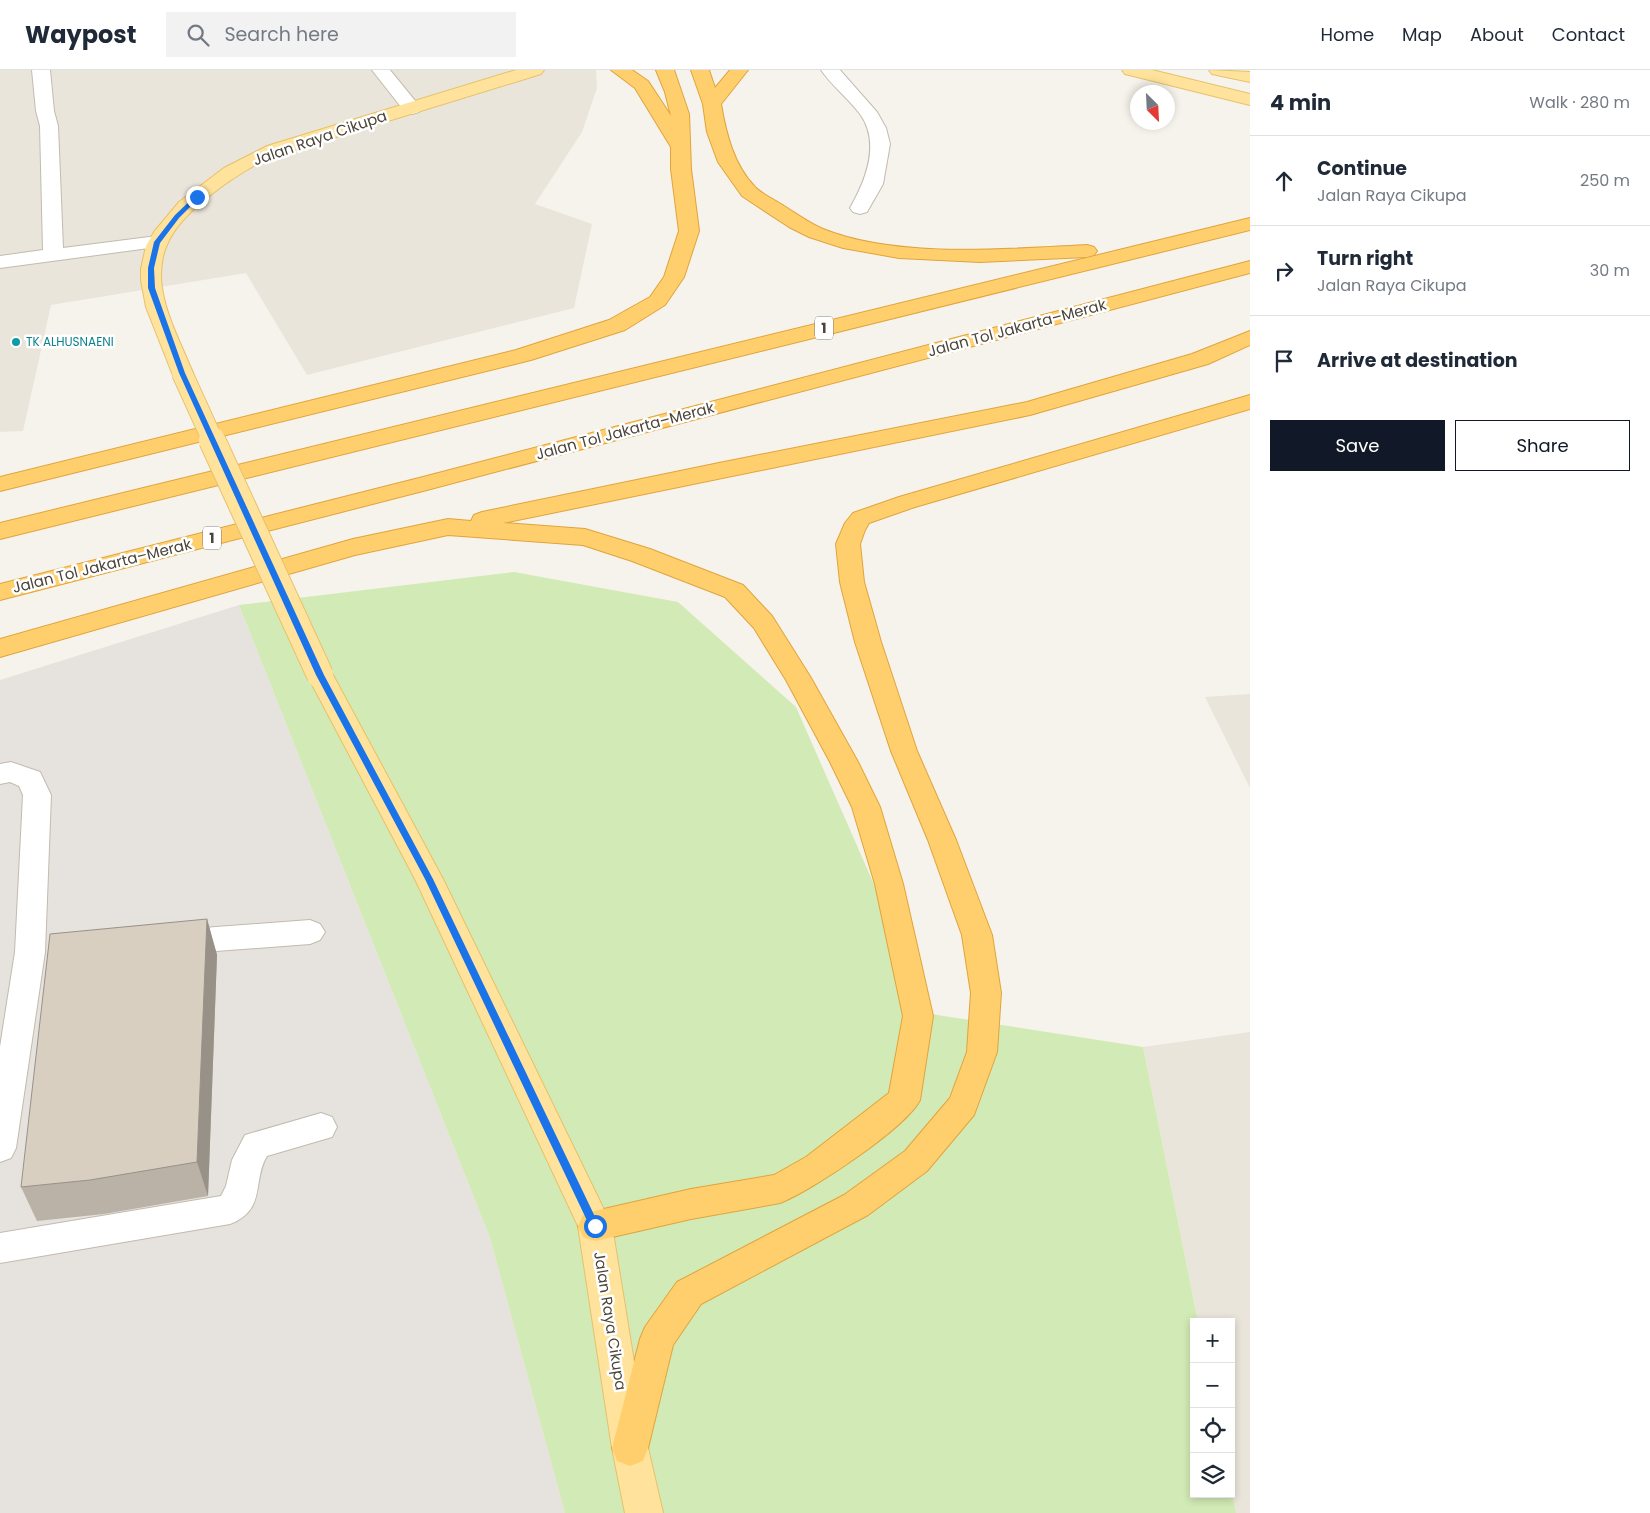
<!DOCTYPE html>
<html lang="en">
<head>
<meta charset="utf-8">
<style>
	body { margin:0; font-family:Poppins,sans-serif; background:#f2f2f3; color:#1f2937 }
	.controls { position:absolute; right:15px; bottom:15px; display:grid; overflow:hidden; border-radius:0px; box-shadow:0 2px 8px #0003 }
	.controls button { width:45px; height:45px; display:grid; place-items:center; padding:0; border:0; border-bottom:1px solid #e0e1e3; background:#fff; color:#1f2937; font:25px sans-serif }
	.compass { position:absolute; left:1130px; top:15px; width:45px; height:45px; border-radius:50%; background:#fff; box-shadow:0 2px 8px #0003; rotate:156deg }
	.stop { position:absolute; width:15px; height:15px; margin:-11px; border:4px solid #1a73e8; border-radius:50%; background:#fff }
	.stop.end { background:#1a73e8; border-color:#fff; box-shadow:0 1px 5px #0008 }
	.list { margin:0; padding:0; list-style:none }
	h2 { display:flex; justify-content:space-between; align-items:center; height:65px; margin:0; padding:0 20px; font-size:21px }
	h2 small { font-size:16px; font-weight:400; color:#747a83 }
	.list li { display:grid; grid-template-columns:32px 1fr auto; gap:15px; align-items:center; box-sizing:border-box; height:90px; padding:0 20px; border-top:1px solid #e0e1e3 }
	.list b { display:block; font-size:19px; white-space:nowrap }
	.list p { margin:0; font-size:16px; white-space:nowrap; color:#747a83 }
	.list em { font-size:16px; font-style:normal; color:#747a83 }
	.actions { display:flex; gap:10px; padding:15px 20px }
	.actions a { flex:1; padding:11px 0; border:1px solid #111827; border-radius:0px; text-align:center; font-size:18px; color:#111827 }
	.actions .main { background:#111827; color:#fff }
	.icon { flex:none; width:28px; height:28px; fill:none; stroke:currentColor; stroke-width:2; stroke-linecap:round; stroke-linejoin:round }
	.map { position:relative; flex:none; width:1250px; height:1443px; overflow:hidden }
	header { display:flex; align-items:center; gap:30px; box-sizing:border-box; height:70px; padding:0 25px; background:#fff; border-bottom:1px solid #e0e1e3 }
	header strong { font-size:24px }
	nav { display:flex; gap:28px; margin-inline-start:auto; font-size:18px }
	.search { width:350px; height:45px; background:#f2f2f3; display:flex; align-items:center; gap:12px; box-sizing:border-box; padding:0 18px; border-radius:0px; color:#747a83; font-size:19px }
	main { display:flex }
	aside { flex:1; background:#fff }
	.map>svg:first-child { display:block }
	.residential { fill:#eae5da }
	.industrial { fill:#e6e2dd }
	.green { fill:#d2eab5 }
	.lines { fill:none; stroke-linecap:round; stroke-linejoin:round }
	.minor-casing { stroke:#c2bbae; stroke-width:2 }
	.major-casing { stroke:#e6c16a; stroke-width:2 }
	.highway-casing { stroke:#e0a43c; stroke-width:2 }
	.minor { fill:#fff; fill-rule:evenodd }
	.major { fill:#ffe39c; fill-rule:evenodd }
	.highway { fill:#ffcf6e; fill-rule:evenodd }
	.major-bridge-far1-casing { stroke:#e6c16a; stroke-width:22; stroke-linecap:butt }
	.major-bridge-casing { stroke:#e6c16a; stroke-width:28; stroke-linecap:butt }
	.major-bridge-far1 { stroke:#ffe39c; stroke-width:20 }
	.major-bridge { stroke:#ffe39c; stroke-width:26 }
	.wall { fill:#bab2a6 }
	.shaded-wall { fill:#979187 }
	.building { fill:#d8cfc1; stroke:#979187 }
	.route { fill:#1a73e8 }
	.culture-dot { fill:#0f9aa8; stroke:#fff; stroke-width:2 }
	.labels { text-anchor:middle; stroke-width:5; stroke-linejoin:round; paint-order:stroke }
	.far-culture-label { font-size:12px; fill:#0d838f; stroke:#fff; text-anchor:start }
	.shield { fill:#fff; stroke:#817c74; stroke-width:1 }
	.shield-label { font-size:14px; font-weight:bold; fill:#4b4439 }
	.street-label { font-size:15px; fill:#4b4439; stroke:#fff }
</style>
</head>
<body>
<header>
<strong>Waypost</strong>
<div class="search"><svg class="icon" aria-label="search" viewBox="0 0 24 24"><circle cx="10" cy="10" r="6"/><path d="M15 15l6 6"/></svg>Search here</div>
<nav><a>Home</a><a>Map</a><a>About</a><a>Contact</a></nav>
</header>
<main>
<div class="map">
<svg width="1250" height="1443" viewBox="0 0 1250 1443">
	<rect width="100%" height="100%" fill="#f6f3ec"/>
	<g class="residential">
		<polygon points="0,0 596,0 597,18 582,62 535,134 592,154 574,238 307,305 246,203 51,235 23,361 0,362"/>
		<polygon points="1250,624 1250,718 1205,627"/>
		<polygon points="1250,962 1250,1443 1236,1443 1231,1418 1231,1252 1198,1252 1143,977"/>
	</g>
	<polygon class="industrial" points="239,535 490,1168 565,1443 0,1443 0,610"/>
	<polygon class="green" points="514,502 678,532 796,637 931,944 1143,977 1198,1252 1194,1252 1194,1424 1231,1424 1231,1418 1236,1443 565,1443 490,1168 239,535"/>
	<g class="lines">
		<defs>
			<g id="minor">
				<polygon points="32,0 50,0 54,41 58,56 63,178 157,166 164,168 167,172 164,176 0,198 0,186 43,180 40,56 36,41"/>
				<polygon points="372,0 390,0 421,38 419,42 412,44 405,42"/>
				<path d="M821 0H840L877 42 886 58 890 74 883 114 867 142 860 144 853 142 850 138C866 110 881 73 860 44 848 28 832 16 821 0Z"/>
				<polygon points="11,692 40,702 51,725 45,882 16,1078 11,1088 0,1092 0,977 15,882 23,725 19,716 10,712 0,714 0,694"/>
				<polygon points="310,850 320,854 325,862 320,870 310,874 176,884 166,880 161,872 166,864 176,860"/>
				<path d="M321 1043 332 1047 337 1057 332 1067 267 1086C252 1110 267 1140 230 1154L0 1193V1163L221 1126 226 1116 232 1090 245 1065Z"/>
			</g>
			<g id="major">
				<path d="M516 0H544L541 4 271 87C239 102 180 141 167 175 162 185 161 197 161 209 163 241 181 273 193 303L190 308 182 310 174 308 146 237 141 210V199L146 176 154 162 179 132 224 98 267 76Z"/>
				<polygon points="1122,0 1152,0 1250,24 1250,35 1125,4"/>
				<polygon points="1209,0 1250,2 1250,12 1212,4"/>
				<polygon points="320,596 329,599 333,605 443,809 612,1156 648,1378 663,1443 625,1443 612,1378 578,1156 415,809 307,605 311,599"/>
			</g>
			<g id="highway">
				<polygon points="611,0 632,0 648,11 671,46 665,22 656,0 674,0 689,44 691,99 699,161 684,207 665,235 625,260 531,290 0,421 0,407 516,280 609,250 650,227 664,207 679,161 671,99 671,77 635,18"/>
				<path d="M691 0H709L715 18 730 0H748L721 34C726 64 734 95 755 117 763 125 775 130 784 136 797 144 809 153 823 159 897 189 1008 179 1087 175L1094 177 1097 181 1094 185 1087 187 980 192 899 188 843 178 809 167 789 157 742 126 718 92 707 62 703 34Z"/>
				<polygon points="1250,148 1250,160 0,469 0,453"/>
				<polygon points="1250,191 1250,203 423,421 0,530 0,514 423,407"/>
				<path d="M1250 261V275L1208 294 1030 345 503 453 585 459 650 479 743 515 772 546 811 608 858 692 880 737 903 814 933 946 920 1030C906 1058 811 1121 780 1133L691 1149 595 1171 583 1167 578 1156 583 1145 595 1141 691 1119 774 1105 806 1087 889 1023 903 946 875 814 852 737 830 692 786 610 754 558 725 527 632 491 583 475 448 465 355 485 0 587V569L353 469 448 449 471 451 474 445 482 442 719 393 1027 332 1192 284Z"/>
				<polygon points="1250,325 1250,339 915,437 869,453 865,460 860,474 864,512 881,572 917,681 956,770 992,865 1001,923 997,982 974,1045 927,1101 868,1145 701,1234 673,1275 648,1378 643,1391 630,1396 617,1391 612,1378 640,1269 645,1257 677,1212 844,1125 905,1081 950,1028 967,982 971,923 962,865 928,770 891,681 855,572 840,512 836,474 845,453 853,443 899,427"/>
			</g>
		</defs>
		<use href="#minor" class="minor-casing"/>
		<use href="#major" class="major-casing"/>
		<use href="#highway" class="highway-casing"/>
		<use href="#minor" class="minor"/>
		<use href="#major" class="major"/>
		<use href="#highway" class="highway"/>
		<defs>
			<polyline id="major-bridge-far1" points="182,303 213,371"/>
			<polyline id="major-bridge" points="212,370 320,605"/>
		</defs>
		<use href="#major-bridge-far1" class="major-bridge-far1-casing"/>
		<use href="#major-bridge" class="major-bridge-casing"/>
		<use href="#major-bridge-far1" class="major-bridge-far1"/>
		<use href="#major-bridge" class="major-bridge"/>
	</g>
	<polygon class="wall" points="207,849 217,885 208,1126 104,1144 37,1151 21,1117"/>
	<polygon class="shaded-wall" points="207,849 217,885 208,1126 197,1092"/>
	<polygon class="building" points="207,849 197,1092 90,1110 21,1117 50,864"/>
	<polygon class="route" points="195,126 200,127 179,148 160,173 154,198 155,218 185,303 324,605 433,809 598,1153 598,1159 591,1159 425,809 316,605 179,303 148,218 148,198 154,172 175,145"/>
	<circle class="culture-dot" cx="16" cy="272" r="5"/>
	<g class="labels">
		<g class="far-culture-label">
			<text x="26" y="276">TK ALHUSNAENI</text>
		</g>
		<g class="shield">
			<rect x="815" y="246.5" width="18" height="23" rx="4"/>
			<rect x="203" y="456.5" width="18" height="23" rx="4"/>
		</g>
		<g class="shield-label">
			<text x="824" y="263">1</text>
			<text x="212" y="473">1</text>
		</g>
		<g class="street-label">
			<text transform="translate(320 68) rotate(-19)" y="5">Jalan Raya Cikupa</text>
			<text transform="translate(1017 258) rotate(-15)" y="5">Jalan Tol Jakarta–Merak</text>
			<text transform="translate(625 361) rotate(-15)" y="5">Jalan Tol Jakarta–Merak</text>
			<text transform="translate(102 496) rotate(-14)" y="5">Jalan Tol Jakarta–Merak</text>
			<text transform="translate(610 1251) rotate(81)" y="5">Jalan Raya Cikupa</text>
		</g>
	</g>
</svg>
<div class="controls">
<button>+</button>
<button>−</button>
<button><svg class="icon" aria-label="locate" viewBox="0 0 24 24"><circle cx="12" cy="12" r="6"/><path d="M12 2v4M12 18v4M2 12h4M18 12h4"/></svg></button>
<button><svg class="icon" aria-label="layers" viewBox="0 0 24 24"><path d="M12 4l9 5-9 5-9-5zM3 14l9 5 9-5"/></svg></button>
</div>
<svg class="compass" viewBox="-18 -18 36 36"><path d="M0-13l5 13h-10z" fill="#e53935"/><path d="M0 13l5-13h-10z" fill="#747a83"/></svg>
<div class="stop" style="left:595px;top:1156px"></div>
<div class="stop end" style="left:197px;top:127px"></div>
</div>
<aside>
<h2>4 min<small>Walk · 280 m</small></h2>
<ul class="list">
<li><svg class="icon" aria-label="ahead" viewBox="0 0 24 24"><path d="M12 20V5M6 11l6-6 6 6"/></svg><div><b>Continue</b><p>Jalan Raya Cikupa</p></div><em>250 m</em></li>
<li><svg class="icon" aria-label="right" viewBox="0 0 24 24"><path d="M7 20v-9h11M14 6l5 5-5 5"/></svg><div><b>Turn right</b><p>Jalan Raya Cikupa</p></div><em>30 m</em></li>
<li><svg class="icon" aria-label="arrive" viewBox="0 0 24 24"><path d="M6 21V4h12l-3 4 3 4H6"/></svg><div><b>Arrive at destination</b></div></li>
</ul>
<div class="actions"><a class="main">Save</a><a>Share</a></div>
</aside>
</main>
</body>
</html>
